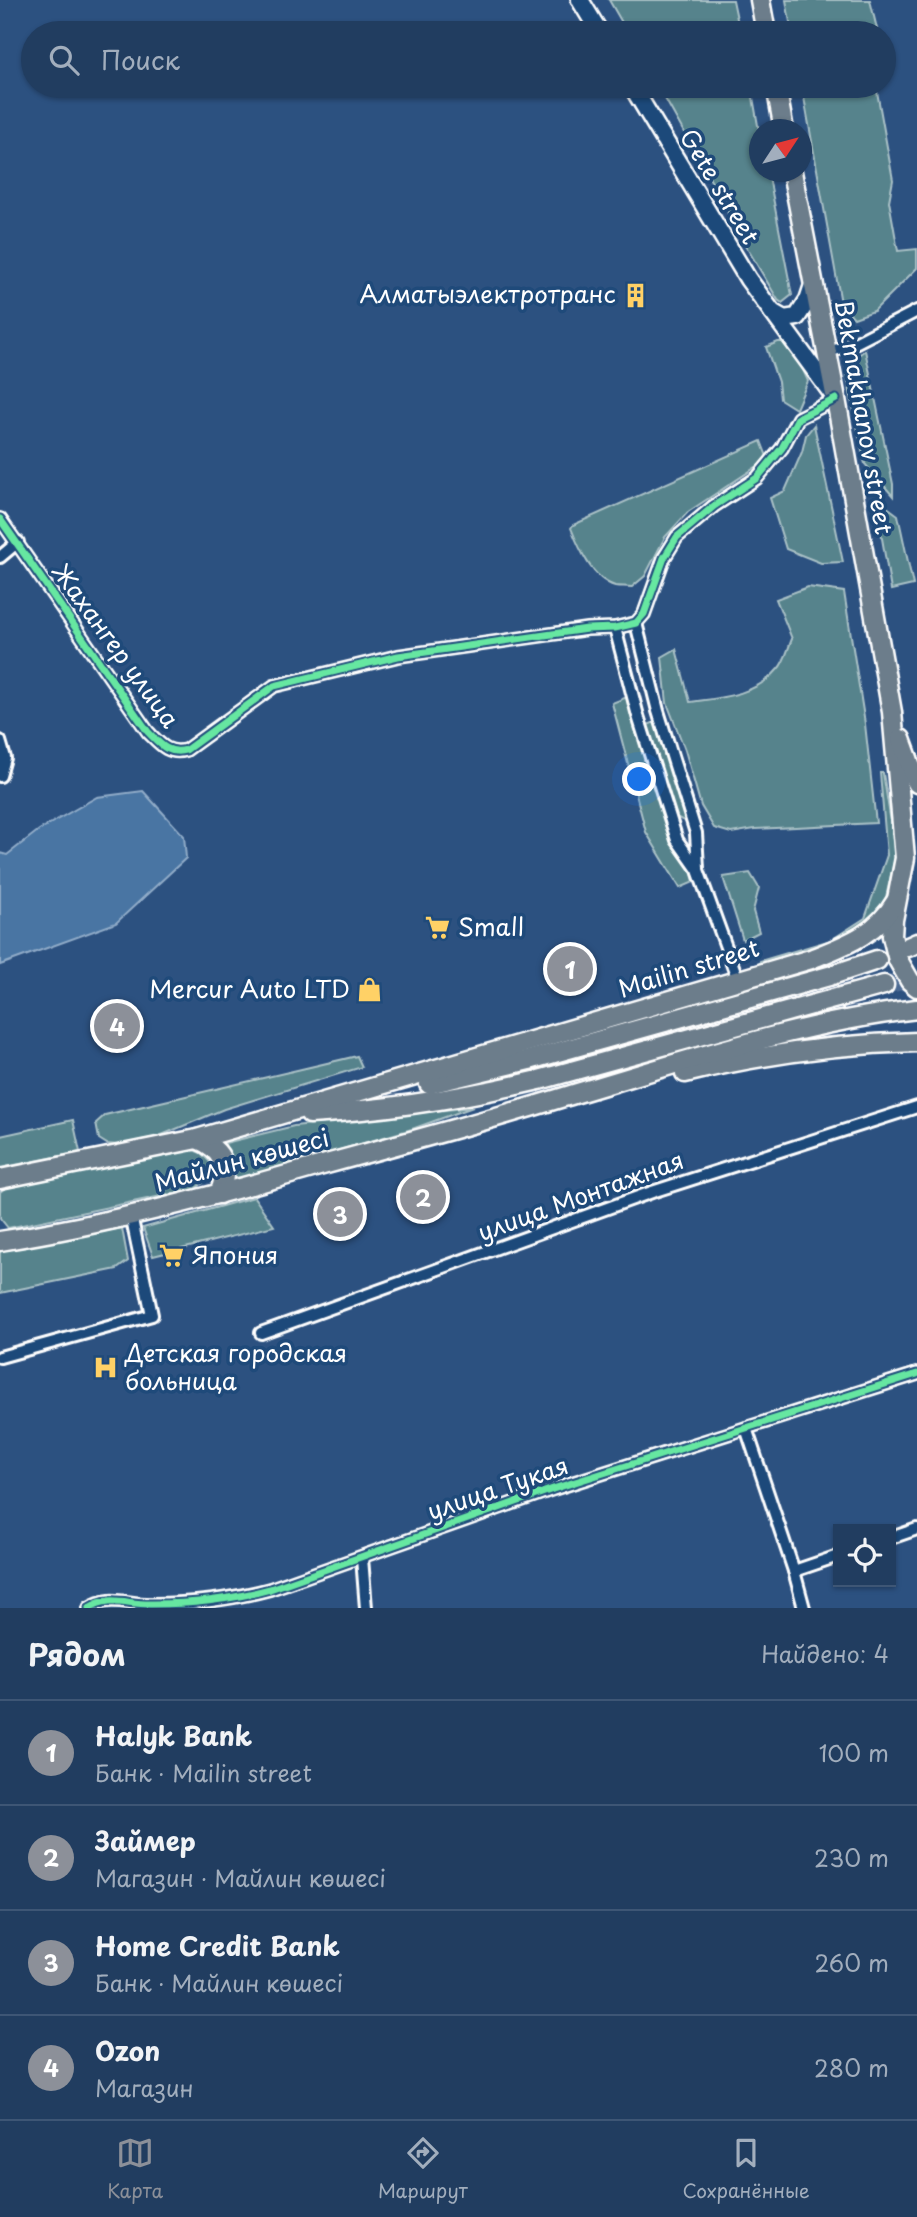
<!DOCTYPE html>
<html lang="ru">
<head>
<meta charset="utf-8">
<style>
	body { margin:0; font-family:"Playpen Sans",sans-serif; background:#294466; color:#f1f3f6 }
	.controls { position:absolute; right:21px; bottom:21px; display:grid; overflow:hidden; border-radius:0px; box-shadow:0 2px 5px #0004 }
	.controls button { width:63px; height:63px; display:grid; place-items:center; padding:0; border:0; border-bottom:2px solid #3e5675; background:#213d60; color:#f1f3f6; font:35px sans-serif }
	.compass { position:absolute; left:749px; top:119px; width:63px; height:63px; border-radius:50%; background:#213d60; box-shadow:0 2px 5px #0004; rotate:54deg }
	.you { position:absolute; left:640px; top:780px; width:24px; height:24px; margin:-18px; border:5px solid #fff; border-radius:50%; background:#1a73e8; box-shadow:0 0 0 10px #1a73e833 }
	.badge { display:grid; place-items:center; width:46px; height:46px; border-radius:50%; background:#8c9099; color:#fff; font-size:23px; font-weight:700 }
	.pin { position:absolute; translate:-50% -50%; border:4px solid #fff; box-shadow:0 2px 7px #0006 }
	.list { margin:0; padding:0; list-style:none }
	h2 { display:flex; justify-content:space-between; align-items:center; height:91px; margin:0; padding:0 28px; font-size:30px }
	h2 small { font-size:23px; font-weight:400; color:#a2aebd }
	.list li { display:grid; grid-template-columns:46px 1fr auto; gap:21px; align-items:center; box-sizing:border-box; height:105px; padding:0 28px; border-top:2px solid #3e5675 }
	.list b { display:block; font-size:26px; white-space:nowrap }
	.list p { margin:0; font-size:23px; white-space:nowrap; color:#a2aebd }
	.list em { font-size:23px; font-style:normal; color:#a2aebd }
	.icon { flex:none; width:38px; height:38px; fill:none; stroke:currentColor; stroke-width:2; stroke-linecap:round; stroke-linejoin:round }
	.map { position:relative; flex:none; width:917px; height:1608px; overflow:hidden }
	.search { position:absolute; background:#213d60; box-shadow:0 2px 5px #0004; left:21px; right:21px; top:21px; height:77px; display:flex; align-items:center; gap:18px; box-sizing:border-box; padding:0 24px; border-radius:38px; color:#a2aebd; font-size:26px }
	.sheet { height:511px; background:#213d60 }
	nav { display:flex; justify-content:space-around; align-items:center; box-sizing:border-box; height:98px; border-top:2px solid #3e5675; background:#213d60; font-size:19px; color:#a2aebd }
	nav a { display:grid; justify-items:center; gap:4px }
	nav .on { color:#8c9099 }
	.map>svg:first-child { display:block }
	.green { fill:#56838c; stroke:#aac1c6; stroke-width:2 }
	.water { fill:#4875a3; stroke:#91acc8; stroke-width:2 }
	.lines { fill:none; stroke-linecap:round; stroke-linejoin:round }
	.primary-tunnel { stroke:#4c6b93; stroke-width:18; stroke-dasharray:18 9; stroke-linecap:butt }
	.street-casing { stroke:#fff; stroke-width:16 }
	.secondary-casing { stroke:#fff; stroke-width:21 }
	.primary-casing { stroke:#fff; stroke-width:23 }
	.street { stroke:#1f4a7a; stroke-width:10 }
	.secondary { stroke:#1f4a7a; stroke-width:16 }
	.primary { stroke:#6c7d8b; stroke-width:18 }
	.cycleway-casing { stroke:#1f4a7a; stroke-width:11 }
	.cycleway { stroke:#66e7a1; stroke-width:7 }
	.labels { text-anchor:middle; stroke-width:7; stroke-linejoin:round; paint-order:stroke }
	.street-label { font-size:24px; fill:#fff; stroke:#1f4a7a }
	.poi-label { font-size:24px; fill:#fff; stroke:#1f4a7a; text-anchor:start }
</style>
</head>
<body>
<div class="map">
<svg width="917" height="1608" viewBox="0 0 917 1608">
	<rect width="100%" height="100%" fill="#2c5180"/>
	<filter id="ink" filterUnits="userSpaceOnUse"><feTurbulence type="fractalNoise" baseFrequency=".0143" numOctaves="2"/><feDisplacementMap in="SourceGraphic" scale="14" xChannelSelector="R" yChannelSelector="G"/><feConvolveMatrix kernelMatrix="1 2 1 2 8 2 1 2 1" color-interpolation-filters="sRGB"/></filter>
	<g filter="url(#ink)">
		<g class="green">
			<polygon points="609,0 733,0 740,33 628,33"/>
			<polygon points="786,0 870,0 878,33 792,33"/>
			<polygon points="658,86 751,86 759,131 760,172 768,172 792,295 782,303 778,300 728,216 727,194 720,197"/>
			<polygon points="802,86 876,86 893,180 889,201 898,251 917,249 917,268 874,311 854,318 841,303"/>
			<polygon points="778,342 785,342 798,359 808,381 796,409 780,399 778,382 766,347"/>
			<polygon points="865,350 893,484 893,496 865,464 847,377 851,361"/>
			<polygon points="814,425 843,562 821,563 786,549 770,498 785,491 802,452 806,435"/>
			<path d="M761 441 768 459 688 512 665 537 645 576 632 587C627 586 620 587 615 586 592 579 579 548 571 528L573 525Z"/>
			<polygon points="875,498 898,515 913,585 891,590"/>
			<path d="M808 587 844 592 865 724 876 823 755 829 731 833 714 828 701 806 685 750 667 703 662 657 676 649 690 702C721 698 757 695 778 669 785 662 788 648 792 639L776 599Z"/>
			<polygon points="627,697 668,832 691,869 694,882 680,888 646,832 612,703"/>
			<polygon points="655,722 686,822 674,816 645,726"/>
			<polygon points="880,773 883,773 896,853 886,897 871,923 835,946 759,967 760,961 831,940 865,918 887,855"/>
			<polygon points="750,873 759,888 753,911 759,932 743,940 723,877"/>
			<polygon points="357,1056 362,1067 224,1109 157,1137 118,1145 107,1144 99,1139 96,1123 105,1115"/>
			<polygon points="473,1107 412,1129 232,1181 225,1143 294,1126"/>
			<polygon points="73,1120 80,1152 0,1168 0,1136"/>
			<polygon points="191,1149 201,1153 210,1162 211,1176 195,1189 8,1228 0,1218 0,1192 15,1180"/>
			<polygon points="254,1197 274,1226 153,1256 143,1228"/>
			<polygon points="122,1228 128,1261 117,1269 0,1293 0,1251"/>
		</g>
		<polygon class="water" points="143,791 184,836 186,858 116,923 0,965 0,853 7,855 39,830 97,797"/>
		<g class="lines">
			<polyline class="primary-tunnel" points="884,985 917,978"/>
			<defs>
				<g id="street">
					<polyline points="828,352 851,345 917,311"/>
					<path d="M0 519 148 732C160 744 168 755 186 750L274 686 398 656 587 629 615 628 636 623 644 614 664 558 677 537 714 506 757 478 782 448 798 418 836 399"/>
					<polyline points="0,557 18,542"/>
					<polyline points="636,623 658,711 696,833 698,868"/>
					<polyline points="615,628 638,716 677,840 698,870 738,980"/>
					<polyline points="0,741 5,758 0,776"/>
					<polyline points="261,1333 652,1192 917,1107"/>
					<polyline points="0,1357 152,1315 131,1215"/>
					<polyline points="746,1428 794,1571 804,1608"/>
					<polyline points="891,1538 917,1529"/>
					<polyline points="362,1558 366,1608"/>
					<polyline points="794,1571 838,1556"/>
					<path d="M89 1608C110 1594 128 1605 152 1604 191 1604 233 1599 270 1589L553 1489 917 1374"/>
				</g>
				<g id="secondary">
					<polyline points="580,0 600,33"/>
					<polyline points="632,86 748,279 836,399"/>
					<polyline points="772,312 784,319 797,317 808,300 814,282"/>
				</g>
				<g id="primary">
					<polyline points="760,0 766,33"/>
					<polyline points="776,86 784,130"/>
					<polyline points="792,172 836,399 892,712 905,858 893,920 892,936 898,960 910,981 917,987"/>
					<polyline points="901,739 917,783"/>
					<polyline points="908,947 917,943"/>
					<path d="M685 1073C762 1054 838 1044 917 1042"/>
					<polyline points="429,1084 529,1060 829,976 877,960"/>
					<path d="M310 1114C388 1110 463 1098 539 1080L884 985"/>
					<path d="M197 1139C224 1150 230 1168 219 1194"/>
					<path d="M0 1179 197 1139 811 959C846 945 876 935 896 901"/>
					<path d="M0 1241C108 1224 214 1196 319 1166 401 1144 482 1122 564 1097 680 1063 795 1023 917 1009"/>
				</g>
			</defs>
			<use href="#street" class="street-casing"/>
			<use href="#secondary" class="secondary-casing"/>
			<use href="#primary" class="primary-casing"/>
			<use href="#street" class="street"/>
			<use href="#secondary" class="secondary"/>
			<use href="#primary" class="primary"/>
			<defs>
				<g id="cycleway">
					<path d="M0 519 148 732C160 744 168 755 186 750L274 686 398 656 587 629 615 628 636 623 644 614 664 558 677 537 714 506 757 478 782 448 798 418 836 399"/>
					<path d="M89 1608C110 1594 128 1605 152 1604 191 1604 233 1599 270 1589L553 1489 917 1374"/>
				</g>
			</defs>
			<use href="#cycleway" class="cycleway-casing"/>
			<use href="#cycleway" class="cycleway"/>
		</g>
	</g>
	<defs>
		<symbol id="building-bare" viewBox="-9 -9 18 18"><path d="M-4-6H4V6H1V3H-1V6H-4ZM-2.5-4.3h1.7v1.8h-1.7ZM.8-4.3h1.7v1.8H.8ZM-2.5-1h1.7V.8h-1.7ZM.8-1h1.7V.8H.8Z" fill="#ffd166" stroke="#1f4a7a" stroke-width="2.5" paint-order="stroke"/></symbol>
		<symbol id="supermarket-bare" viewBox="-9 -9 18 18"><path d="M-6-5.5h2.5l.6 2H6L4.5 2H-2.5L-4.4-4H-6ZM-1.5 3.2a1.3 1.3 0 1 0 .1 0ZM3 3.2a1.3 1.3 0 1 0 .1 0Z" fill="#ffd166" stroke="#1f4a7a" stroke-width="2.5" paint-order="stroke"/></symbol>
		<symbol id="shop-bare" viewBox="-9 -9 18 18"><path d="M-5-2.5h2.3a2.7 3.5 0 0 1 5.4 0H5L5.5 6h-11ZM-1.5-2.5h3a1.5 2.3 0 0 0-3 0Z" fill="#ffd166" stroke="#1f4a7a" stroke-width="2.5" paint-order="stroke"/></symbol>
		<symbol id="hospital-bare" viewBox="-9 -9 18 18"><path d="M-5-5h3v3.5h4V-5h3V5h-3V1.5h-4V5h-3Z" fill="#ffd166" stroke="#1f4a7a" stroke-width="2.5" paint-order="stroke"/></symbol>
	</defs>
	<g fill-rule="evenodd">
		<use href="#building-bare" x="618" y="278" width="35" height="35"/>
		<use href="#supermarket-bare" x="420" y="910" width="35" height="35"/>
		<use href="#shop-bare" x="352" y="972" width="35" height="35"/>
		<use href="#supermarket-bare" x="154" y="1238" width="35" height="35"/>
		<use href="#hospital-bare" x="88" y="1350" width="35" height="35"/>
	</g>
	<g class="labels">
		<g class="street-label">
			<text transform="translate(719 187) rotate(59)" y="8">Gete street</text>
			<text transform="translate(863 417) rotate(80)" y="8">Bekmakhanov street</text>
			<text transform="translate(115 646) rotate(54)" y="8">Жахангер улица</text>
			<text transform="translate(689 969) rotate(-17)" y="8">Mailin street</text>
			<text transform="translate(242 1161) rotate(-15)" y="8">Майлин көшесі</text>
			<text transform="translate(581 1197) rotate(-20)" y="8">улица Монтажная</text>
			<text transform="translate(498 1489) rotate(-19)" y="8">улица Тукая</text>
		</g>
		<g class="poi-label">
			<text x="616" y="303" text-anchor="end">Алматыэлектротранс</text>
			<text x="458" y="936">Small</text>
			<text x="350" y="998" text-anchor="end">Mercur Auto LTD</text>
			<text x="192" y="1264">Япония</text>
			<text x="125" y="1362">Детская городская<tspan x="125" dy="28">больница</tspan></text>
		</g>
	</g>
</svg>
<div class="controls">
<button><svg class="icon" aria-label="locate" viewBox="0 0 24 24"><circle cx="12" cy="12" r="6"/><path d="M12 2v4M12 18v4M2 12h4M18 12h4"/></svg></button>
</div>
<svg class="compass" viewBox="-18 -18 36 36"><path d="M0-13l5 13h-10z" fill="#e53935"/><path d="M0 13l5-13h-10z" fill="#a2aebd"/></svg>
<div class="you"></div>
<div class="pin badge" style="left:570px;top:969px">1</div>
<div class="pin badge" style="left:423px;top:1197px">2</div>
<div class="pin badge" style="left:340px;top:1214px">3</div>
<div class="pin badge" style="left:117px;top:1026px">4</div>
<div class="search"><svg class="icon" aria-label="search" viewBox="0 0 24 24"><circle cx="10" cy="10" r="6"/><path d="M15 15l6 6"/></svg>Поиск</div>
</div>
<section class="sheet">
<h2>Рядом<small>Найдено: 4</small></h2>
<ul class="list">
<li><span class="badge">1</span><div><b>Halyk Bank</b><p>Банк · Mailin street</p></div><em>100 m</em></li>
<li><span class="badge">2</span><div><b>Займер</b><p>Магазин · Майлин көшесі</p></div><em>230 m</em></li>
<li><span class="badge">3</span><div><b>Home Credit Bank</b><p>Банк · Майлин көшесі</p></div><em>260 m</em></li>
<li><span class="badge">4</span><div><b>Ozon</b><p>Магазин</p></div><em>280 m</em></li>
</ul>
</section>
<nav>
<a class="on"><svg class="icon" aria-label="map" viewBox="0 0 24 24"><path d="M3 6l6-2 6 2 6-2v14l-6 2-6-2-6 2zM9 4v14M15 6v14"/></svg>Карта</a>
<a><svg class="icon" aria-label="directions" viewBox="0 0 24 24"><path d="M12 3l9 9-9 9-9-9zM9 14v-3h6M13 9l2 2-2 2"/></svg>Маршрут</a>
<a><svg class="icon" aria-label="saved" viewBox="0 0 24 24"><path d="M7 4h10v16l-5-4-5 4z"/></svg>Сохранённые</a>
</nav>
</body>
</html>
